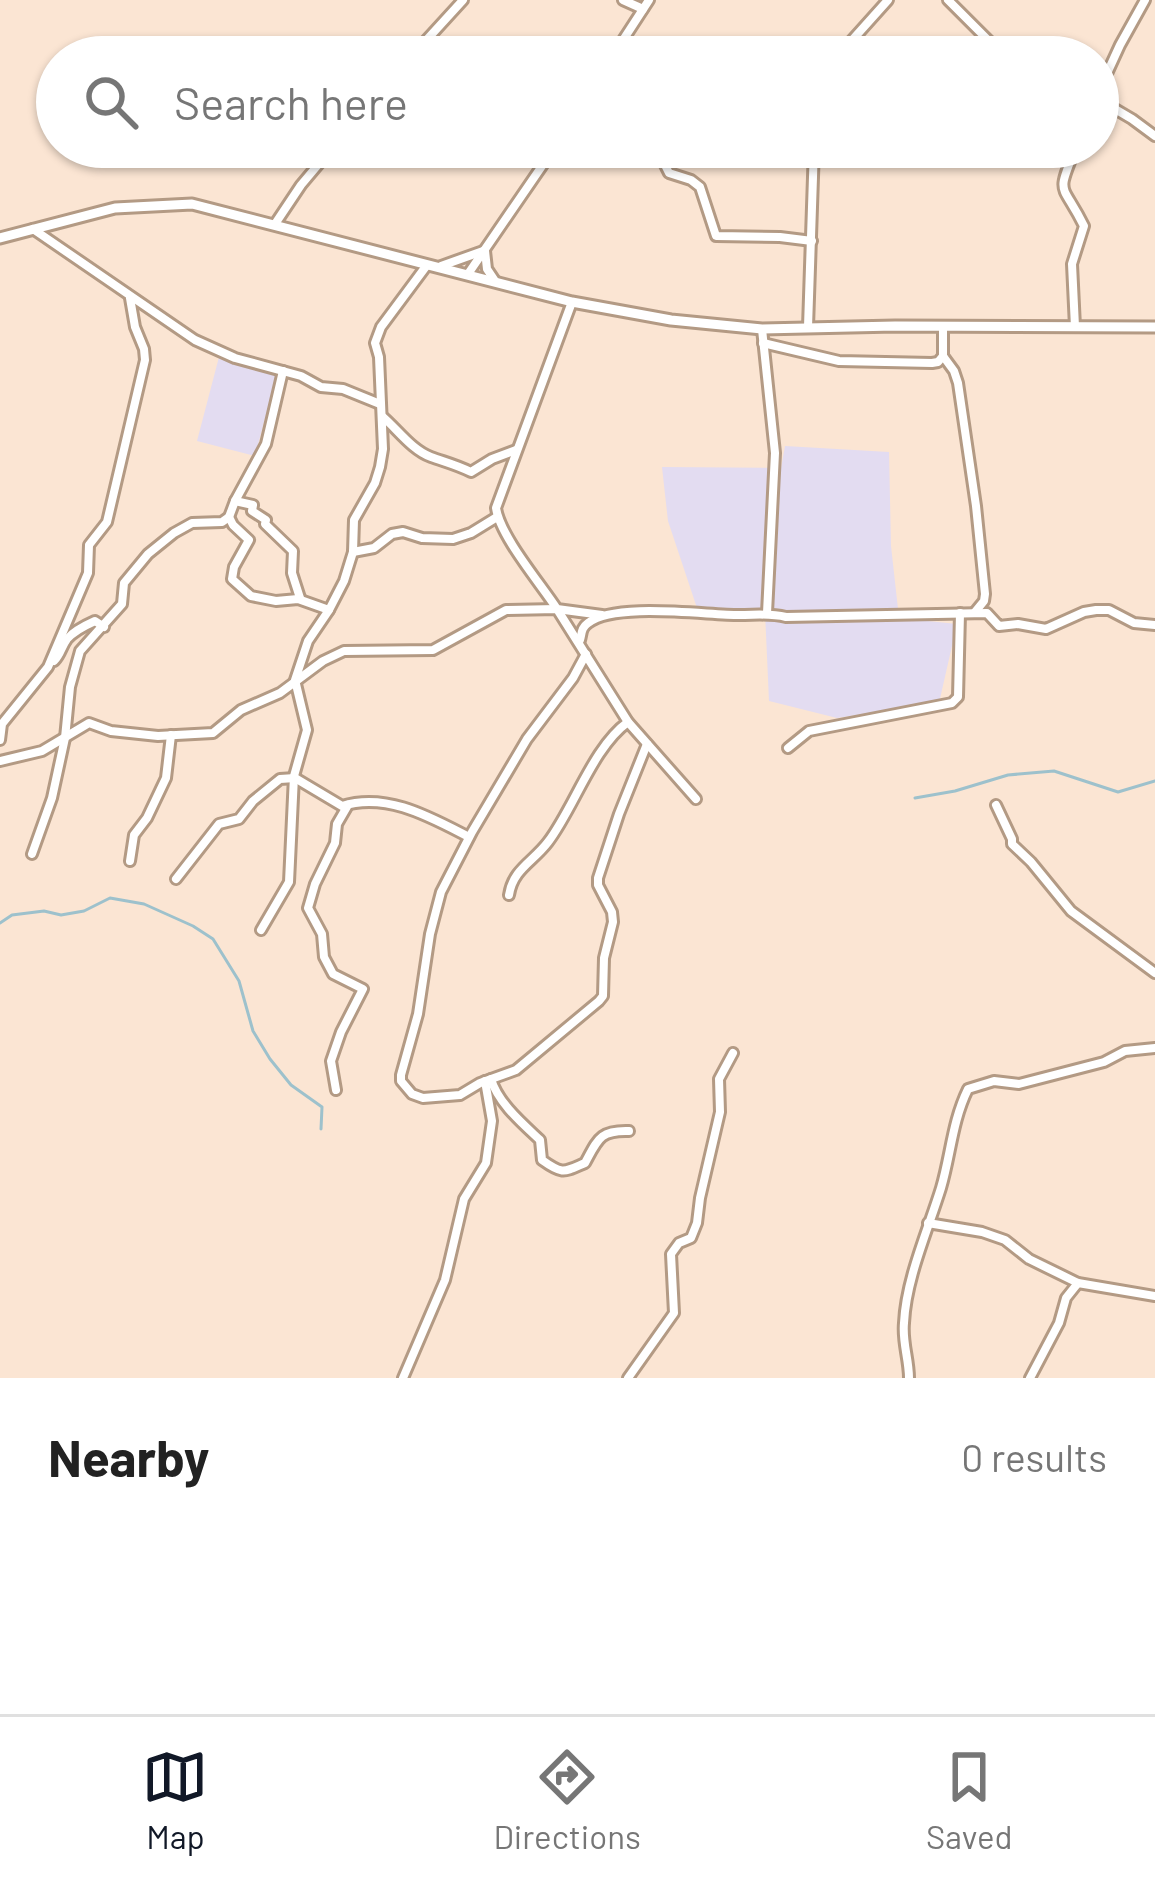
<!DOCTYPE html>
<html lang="en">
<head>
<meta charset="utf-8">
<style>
	body { margin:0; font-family:Barlow,sans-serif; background:#f2f2f2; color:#222 }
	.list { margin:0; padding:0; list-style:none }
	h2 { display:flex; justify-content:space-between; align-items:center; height:156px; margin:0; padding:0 48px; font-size:51px }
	h2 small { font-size:39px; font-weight:400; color:#767676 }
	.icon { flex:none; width:66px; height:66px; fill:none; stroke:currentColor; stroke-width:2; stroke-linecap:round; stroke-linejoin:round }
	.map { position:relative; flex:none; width:1155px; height:1378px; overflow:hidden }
	.search { position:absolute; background:#fff; box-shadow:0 3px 9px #0004; left:36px; right:36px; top:36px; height:132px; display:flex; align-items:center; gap:30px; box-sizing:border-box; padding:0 42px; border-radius:66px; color:#767676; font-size:45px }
	.sheet { height:336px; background:#fff }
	nav { display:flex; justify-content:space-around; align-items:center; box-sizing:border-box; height:168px; border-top:3px solid #e0e0e0; background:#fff; font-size:33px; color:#767676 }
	nav a { display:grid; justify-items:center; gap:6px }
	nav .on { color:#111827 }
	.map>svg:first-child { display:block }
	.industrial { fill:#e3dcf1 }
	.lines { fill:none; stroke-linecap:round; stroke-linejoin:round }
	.stream { stroke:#9dc1cc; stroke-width:3 }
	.minor-casing { stroke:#b39a84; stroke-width:14 }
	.major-casing { stroke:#b39a84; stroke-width:15 }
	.minor { stroke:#fff; stroke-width:8 }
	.major { stroke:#fff; stroke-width:9 }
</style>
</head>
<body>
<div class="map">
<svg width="1155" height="1378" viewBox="0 0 1155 1378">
	<rect width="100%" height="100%" fill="#fbe5d3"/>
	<g class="industrial">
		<polygon points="219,357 277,373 255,456 197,441"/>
		<polygon points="785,446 889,452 891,546 899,618 957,624 939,703 837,718 769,701 765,612 698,611 668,521 662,467 781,468"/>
	</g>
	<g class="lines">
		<g class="stream">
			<polyline points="915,798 955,791 1008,775 1054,771 1118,792 1155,781"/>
			<polyline points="0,923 12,915 44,911 61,915 84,911 110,898 144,904 193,926 213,939 239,981 253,1031 270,1059 291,1085 322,1107 321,1129"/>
		</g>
		<defs>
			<g id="minor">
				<polyline points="623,0 643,9"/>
				<polyline points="948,0 989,41 1016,57"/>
				<polyline points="411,57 463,0"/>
				<polyline points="612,57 649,0"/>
				<polyline points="837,57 888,0"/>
				<polyline points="1098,93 1120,45 1145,0"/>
				<polyline points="1098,99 1132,119 1155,136"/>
				<polyline points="624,147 638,155 663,161 669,173 691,180 700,187 716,236 780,237 812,241"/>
				<polyline points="275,224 301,185 333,147"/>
				<polyline points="33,229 195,340 235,358 301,376 321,387 343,389 380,404"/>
				<polyline points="485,251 487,269 495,281"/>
				<polyline points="441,266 483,251"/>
				<polyline points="468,274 555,147"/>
				<path d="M572 302 496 508C500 536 540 583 557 609L602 615"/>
				<polyline points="808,327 814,147"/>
				<path d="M1075 327 1072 264 1084 226C1062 181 1055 198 1076 147"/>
				<polyline points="943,328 943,356 954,371 958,383 976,506 985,594 984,601 975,612"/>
				<polyline points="762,329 775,453 767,613"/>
				<polyline points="763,343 839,361 932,363 938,362 943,356"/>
				<path d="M383 417C398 430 412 450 431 457 445 462 457 465 471 472L492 459 516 450"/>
				<polyline points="235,501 253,505 252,511 266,520 265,524 293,551 292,573 300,598"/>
				<polyline points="229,517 233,525 249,540 234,567 232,579 251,596 276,601 298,599 329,610"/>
				<polyline points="353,552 374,548 392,534 403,532 422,538 453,539 471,533 497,517"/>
				<path d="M580 640C582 633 581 628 588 623 615 602 705 615 739 615 757 615 769 613 786 617L987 613 999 626 1018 624 1046 629 1084 612 1096 610H1109L1134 623 1155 625"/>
				<polyline points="586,654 573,678 527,739 472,832 441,892 430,934 418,1014 401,1075 401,1081 412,1094 423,1098 460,1095 480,1083 516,1070 599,1001 603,996 604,958 613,922 612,912 598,885 598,878 619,814 647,744"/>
				<path d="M54 661C61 654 61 647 67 639 73 632 86 625 95 621L104 627"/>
				<polyline points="0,740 2,724 48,667 88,573 89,545 107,522 145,360 144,349 135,327 130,298"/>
				<polyline points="788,748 809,731 952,703 958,697 960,613"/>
				<polyline points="0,761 42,751 89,723 111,731 158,736 213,733 241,710 280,693 323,661 344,651 433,650 506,610 557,609 628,722 696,799"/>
				<polyline points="996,805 1012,839 1012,844 1031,862 1071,911 1155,973"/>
				<polyline points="32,854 52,798 65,738 70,687 80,651 122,604 124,583 148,554 174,533 192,523 222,522 229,517 235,501 266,444 283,371"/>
				<polyline points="130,861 134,835 147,818 166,778 171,735"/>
				<path d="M176 879 219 824 239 819 253 801 280 779 295 778 342 806C387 792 430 817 469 837"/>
				<path d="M509 895C513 869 533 862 548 842 574 808 593 747 628 722"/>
				<polyline points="261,930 289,882 294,776 307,730 295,680 308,641 329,610 344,581 353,552 354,520 375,483 380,467 383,449 379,357 375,343 381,327 427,265"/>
				<path d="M491 1079C498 1103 523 1124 540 1140L542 1160C563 1175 564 1172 585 1163 598 1139 600 1130 629 1131"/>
				<polyline points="336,1090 331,1061 341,1032 363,989 333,974 324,957 322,934 308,908 315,884 335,843 337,824 348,805"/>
				<polyline points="928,1223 982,1232 1005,1240 1029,1259 1078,1283 1155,1296"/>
				<polyline points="403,1378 445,1280 464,1199 486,1163 492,1121 485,1081"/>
				<polyline points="628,1378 674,1313 671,1254 679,1243 691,1238 697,1223 700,1198 720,1112 719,1079 733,1053"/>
				<path d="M909 1378C909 1359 902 1342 904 1323 906 1279 928 1230 941 1188 951 1154 952 1122 968 1089L994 1081 1019 1084 1104 1062 1125 1051 1155 1048"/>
				<polyline points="1030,1378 1059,1323 1066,1298 1078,1283"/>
			</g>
			<polyline id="major" points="0,238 115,208 192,204 572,302 671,320 762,329 895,326 1155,327"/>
		</defs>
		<use href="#minor" class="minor-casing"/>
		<use href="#major" class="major-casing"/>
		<use href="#minor" class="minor"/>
		<use href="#major" class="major"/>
	</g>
</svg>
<div class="search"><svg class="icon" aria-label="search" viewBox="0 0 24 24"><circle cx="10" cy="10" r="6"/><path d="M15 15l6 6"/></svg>Search here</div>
</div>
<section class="sheet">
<h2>Nearby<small>0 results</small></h2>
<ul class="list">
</ul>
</section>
<nav>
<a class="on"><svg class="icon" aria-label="map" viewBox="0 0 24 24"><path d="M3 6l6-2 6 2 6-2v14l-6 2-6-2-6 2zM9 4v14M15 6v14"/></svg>Map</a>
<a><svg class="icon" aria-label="directions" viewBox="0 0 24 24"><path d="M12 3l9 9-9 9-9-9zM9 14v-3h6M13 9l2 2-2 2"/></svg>Directions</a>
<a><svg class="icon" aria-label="saved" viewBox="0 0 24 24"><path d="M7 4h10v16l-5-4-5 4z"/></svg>Saved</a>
</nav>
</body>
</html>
